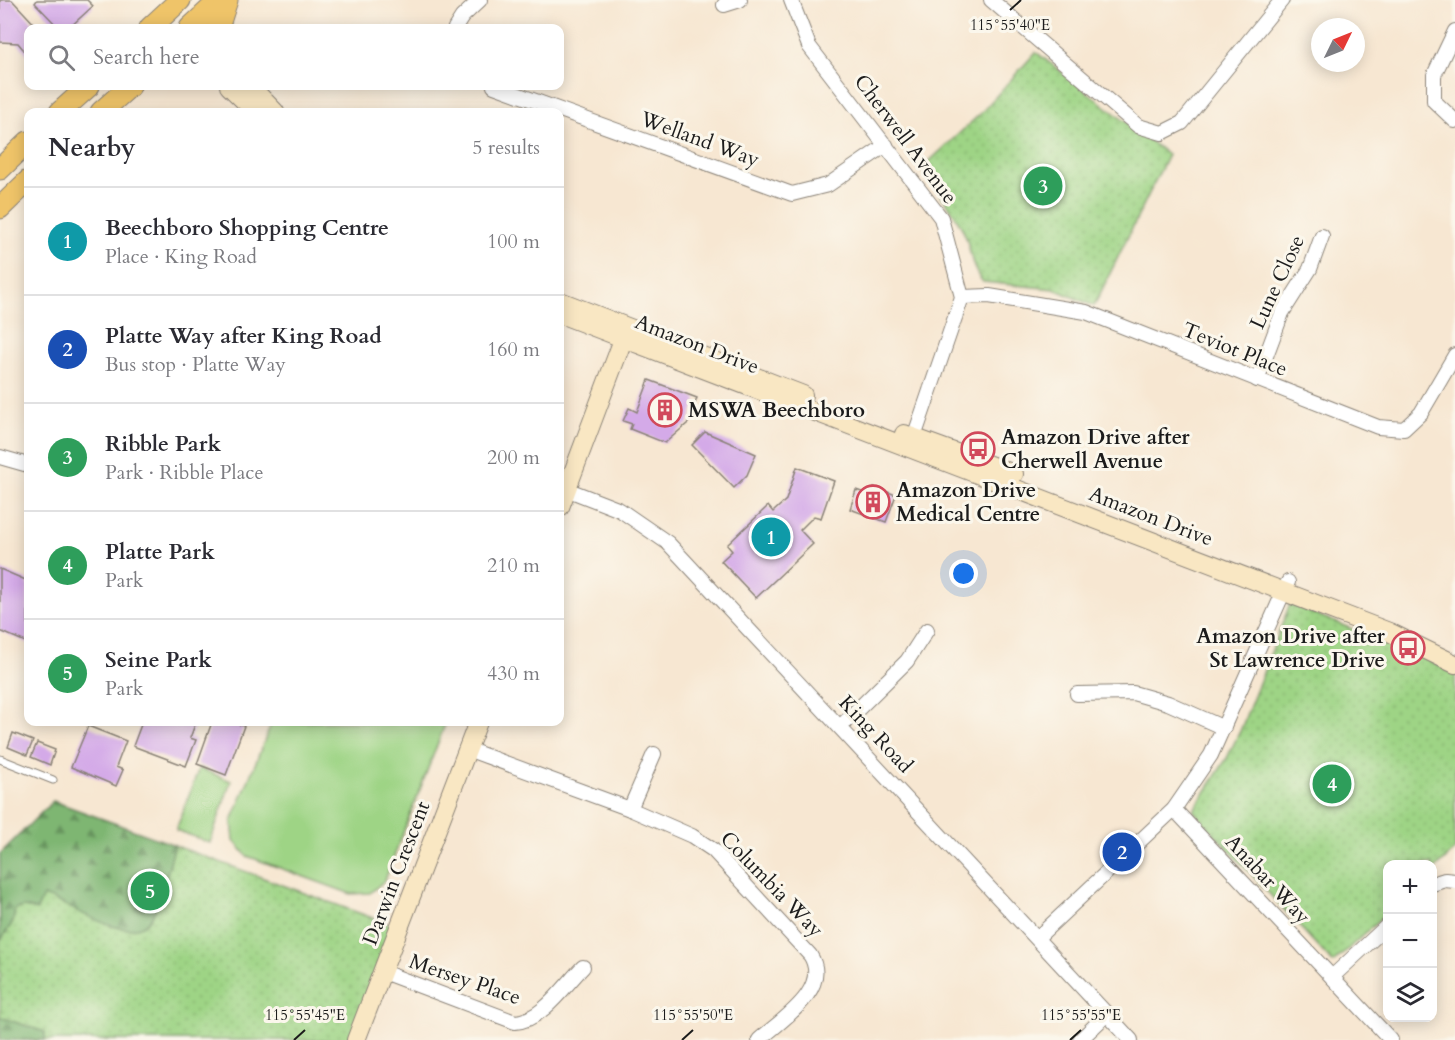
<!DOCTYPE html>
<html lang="en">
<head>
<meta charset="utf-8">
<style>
	body { margin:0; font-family:Cardo,serif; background:#f7f7f7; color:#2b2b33 }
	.controls { position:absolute; right:18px; bottom:18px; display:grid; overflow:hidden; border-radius:12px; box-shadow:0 3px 15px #0003 }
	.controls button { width:54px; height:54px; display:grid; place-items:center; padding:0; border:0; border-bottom:2px solid #e1e1e2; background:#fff; color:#2b2b33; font:30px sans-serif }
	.compass { position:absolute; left:1311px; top:18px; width:54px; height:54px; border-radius:50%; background:#fff; box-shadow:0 3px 15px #0003; rotate:47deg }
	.you { position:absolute; left:964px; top:574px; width:21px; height:21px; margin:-15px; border:4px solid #fff; border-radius:50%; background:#1a73e8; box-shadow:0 0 0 9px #1a73e833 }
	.badge { display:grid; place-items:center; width:39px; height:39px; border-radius:50%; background:#7c3aed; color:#fff; font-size:20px; font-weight:700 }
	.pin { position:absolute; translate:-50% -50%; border:3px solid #fff; box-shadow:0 2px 6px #0006 }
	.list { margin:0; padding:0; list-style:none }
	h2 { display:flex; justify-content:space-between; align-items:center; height:78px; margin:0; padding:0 24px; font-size:26px }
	h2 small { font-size:20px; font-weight:400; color:#7c7c81 }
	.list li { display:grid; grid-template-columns:39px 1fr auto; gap:18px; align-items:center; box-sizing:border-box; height:108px; padding:0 24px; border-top:2px solid #e1e1e2 }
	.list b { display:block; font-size:22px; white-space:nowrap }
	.list p { margin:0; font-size:20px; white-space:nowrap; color:#7c7c81 }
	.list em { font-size:20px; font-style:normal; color:#7c7c81 }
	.icon { flex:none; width:33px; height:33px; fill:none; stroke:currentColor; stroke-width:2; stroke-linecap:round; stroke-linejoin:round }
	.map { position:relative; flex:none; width:1455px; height:1040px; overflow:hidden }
	.search { position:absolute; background:#fff; box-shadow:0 3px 15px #0003; left:24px; top:24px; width:540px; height:66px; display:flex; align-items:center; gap:15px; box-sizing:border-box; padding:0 21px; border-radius:12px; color:#7c7c81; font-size:22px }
	.panel { position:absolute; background:#fff; box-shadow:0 3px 15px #0003; left:24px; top:108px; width:540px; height:618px; border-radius:12px }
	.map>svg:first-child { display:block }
	.grass { fill:url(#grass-dots); stroke:#5d7850; stroke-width:1.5 }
	.forest { fill:url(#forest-firs); stroke:#4d6947; stroke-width:1.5 }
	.pitch { fill:#9ed485; stroke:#5d7850; stroke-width:1.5 }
	.building { fill:#d4aae8 }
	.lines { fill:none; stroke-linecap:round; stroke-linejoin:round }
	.lane-casing { stroke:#8a8277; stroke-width:9 }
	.street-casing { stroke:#8a8277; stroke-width:16 }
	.secondary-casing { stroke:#8a8277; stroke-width:20 }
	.primary-casing { stroke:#8a8277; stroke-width:23 }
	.lane { stroke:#fff; stroke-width:7 }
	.street { stroke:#fff; stroke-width:14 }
	.secondary { stroke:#f9e7c3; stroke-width:18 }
	.primary { stroke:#efc469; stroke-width:21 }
	.ticks { fill:none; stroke:#1c1c1c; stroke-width:2 }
	.labels { text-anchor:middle; stroke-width:6; stroke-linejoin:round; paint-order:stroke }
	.street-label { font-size:21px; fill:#1c1c1c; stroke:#fbf7ec }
	.poi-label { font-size:21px; font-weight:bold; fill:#1c1c1c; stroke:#fbf7ec; text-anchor:start }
	.ticks-label { font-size:15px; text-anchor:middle; fill:#1c1c1c; stroke:#fbf7ec; stroke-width:6; stroke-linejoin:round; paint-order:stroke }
</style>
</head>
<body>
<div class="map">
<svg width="1455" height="1040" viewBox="0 0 1455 1040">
	<defs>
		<pattern id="grass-dots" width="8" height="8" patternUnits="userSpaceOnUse" patternTransform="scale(1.5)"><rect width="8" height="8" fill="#9ed485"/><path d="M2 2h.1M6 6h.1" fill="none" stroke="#88b572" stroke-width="1.8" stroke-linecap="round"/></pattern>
		<pattern id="forest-firs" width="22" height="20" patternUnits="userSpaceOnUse" patternTransform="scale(1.5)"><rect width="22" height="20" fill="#7eb672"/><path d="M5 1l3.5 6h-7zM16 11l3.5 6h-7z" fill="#66935d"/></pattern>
	</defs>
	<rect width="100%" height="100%" fill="#fbf7ec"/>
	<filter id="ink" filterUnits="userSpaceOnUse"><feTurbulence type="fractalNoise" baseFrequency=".0167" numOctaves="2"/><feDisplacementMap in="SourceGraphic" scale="12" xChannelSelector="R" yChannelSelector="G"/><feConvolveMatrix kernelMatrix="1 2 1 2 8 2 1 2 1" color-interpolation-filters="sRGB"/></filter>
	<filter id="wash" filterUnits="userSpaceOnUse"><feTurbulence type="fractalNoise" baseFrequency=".008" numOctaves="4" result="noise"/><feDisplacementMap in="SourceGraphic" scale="24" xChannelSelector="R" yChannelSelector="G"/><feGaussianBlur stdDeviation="1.35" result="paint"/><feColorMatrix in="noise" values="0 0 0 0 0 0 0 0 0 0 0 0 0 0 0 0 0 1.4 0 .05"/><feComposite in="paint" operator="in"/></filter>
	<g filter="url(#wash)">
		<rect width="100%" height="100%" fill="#f7e7d2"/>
		<g class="grass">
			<path d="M1036 52 1168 155 1094 306 1054 289 983 282C970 268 972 252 965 235 955 211 937 190 921 169L980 114Z"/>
			<polygon points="1290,604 1429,660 1455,675 1455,850 1433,871 1432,864 1388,864 1387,913 1333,963 1193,811 1227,758 1241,729"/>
			<polygon points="53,801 400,928 357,1040 0,1040 0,854"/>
		</g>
		<g class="forest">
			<path d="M53 801 175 845C168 868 163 895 152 916 133 952 69 902 43 896L37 910 24 907 15 909 13 922 0 941V854Z"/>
			<polygon points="0,1017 45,1032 45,1040 0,1040"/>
		</g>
		<g class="pitch">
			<polygon points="272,722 446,722 385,880 370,893 351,894 247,856 234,841 232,821"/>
			<polygon points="199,768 231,781 210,843 176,830"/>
		</g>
		<g id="blocks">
			<g class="building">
				<polygon points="0,0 12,0 38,28 28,28 28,55 18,43 0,42"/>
				<polygon points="37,0 87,0 93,6 69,28 59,28 35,3"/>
				<polygon points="649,380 697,398 688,423 665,443 630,429 632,424 623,421 629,408 637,412"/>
				<polygon points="705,432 756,454 747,475 734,488 692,445"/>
				<polygon points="797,467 834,481 821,518 814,516 800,530 813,544 756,598 721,561 732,551 727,545 768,506 773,512 786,500"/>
				<polygon points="874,487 896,495 886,522 850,509 856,490 870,495"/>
				<polygon points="0,569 28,581 28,643 0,631"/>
				<polygon points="142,722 196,722 190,738 196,740 186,766 133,746"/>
				<polygon points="212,722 231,722 244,726 226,775 197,764"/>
				<polygon points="88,726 126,741 116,767 123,770 116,786 71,767"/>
				<polygon points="13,733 33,741 27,755 8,747"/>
				<polygon points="37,743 55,750 50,765 31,757"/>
			</g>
		</g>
	</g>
	<g filter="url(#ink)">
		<use href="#blocks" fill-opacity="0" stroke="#8a8277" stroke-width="1.5"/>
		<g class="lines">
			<defs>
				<polyline id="lane" points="0,759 53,780"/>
				<g id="street">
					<polyline points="791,0 809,46 941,218 962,297 911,446"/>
					<polyline points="991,0 1138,126 1162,133 1182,123 1282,0"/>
					<polyline points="724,5 740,0"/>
					<polyline points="455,28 462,17 480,0"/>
					<polyline points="1455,31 1434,75 1434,101 1455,121"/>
					<polyline points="494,86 792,194 828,185 886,145"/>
					<polyline points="962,297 989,296 1086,312 1378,427 1404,429 1421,413 1455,355"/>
					<polyline points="1257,380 1282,313 1310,269 1322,236"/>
					<polyline points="0,457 28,465"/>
					<polyline points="566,489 620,510 668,543 1131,1040"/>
					<polyline points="1077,694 1133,693 1168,703 1224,728"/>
					<polyline points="840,727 907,661 927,630"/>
					<path d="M467 749 630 809 692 836 713 850 810 955C832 989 781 1020 759 1040"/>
					<polyline points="630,809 654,754"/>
					<polyline points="1174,809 1391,1040"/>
					<polyline points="1432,884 1445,880 1455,881"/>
					<polyline points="1037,938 1174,809 1211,755 1288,582"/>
					<path d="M383 972 515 1022C542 1021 565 985 583 967"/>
					<polyline points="1332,977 1388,925"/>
					<polyline points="1080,1040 1107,1014"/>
				</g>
				<g id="secondary">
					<polyline points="229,86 256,112"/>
					<polyline points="250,86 275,112"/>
					<polyline points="560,301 803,395"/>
					<polyline points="560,314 1389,632 1455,664"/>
					<polyline points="904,434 1014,474"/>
					<polyline points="560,507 627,329"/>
					<polyline points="356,1040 478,722"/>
				</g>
				<g id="primary">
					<polyline points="150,28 180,0"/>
					<polyline points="190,28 220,0"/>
					<polyline points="218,28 227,0"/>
					<polyline points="60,112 89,86"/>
					<polyline points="101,112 130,86"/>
					<polyline points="0,169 28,142"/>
					<polyline points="0,208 28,181"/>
				</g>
			</defs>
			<use href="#lane" class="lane-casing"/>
			<use href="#street" class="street-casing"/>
			<use href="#secondary" class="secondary-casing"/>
			<use href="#primary" class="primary-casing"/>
			<use href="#lane" class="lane"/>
			<use href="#street" class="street"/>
			<use href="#secondary" class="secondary"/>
			<use href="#primary" class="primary"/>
		</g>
	</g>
	<path class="ticks" d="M1010 10 1021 0M294 1040 305 1030M682 1040 693 1030M1070 1040 1081 1030"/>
	<defs>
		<symbol id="building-ring" viewBox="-11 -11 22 22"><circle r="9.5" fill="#fbf7ec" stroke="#d1495b" stroke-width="1.5"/><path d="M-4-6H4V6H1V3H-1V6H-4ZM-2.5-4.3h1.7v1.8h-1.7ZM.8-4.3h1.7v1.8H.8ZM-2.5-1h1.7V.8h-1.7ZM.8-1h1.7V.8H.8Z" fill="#d1495b"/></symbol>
		<symbol id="bus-ring" viewBox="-11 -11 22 22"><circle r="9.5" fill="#fbf7ec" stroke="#d1495b" stroke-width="1.5"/><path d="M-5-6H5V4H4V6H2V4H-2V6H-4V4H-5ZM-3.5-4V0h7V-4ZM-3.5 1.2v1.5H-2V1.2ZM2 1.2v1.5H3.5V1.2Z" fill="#d1495b"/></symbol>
	</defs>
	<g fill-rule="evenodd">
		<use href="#building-ring" x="646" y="391" width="38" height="38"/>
		<use href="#bus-ring" x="959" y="430" width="38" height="38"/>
		<use href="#building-ring" x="854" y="483" width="38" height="38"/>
		<use href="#bus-ring" x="1389" y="629" width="38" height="38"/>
	</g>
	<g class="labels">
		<g class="street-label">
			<text transform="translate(700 139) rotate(20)" y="7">Welland Way</text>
			<text transform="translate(906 139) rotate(53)" y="7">Cherwell Avenue</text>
			<text transform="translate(1277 282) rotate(-65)" y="7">Lune Close</text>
			<text transform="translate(697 344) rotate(21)" y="7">Amazon Drive</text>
			<text transform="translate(1235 349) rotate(22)" y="7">Teviot Place</text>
			<text transform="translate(1151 516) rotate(21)" y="7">Amazon Drive</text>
			<text transform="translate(876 734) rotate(47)" y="7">King Road</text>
			<text transform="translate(396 873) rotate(-69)" y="7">Darwin Crescent</text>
			<text transform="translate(1268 879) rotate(47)" y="7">Anabar Way</text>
			<text transform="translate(772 884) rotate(46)" y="7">Columbia Way</text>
			<text transform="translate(465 979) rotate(19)" y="7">Mersey Place</text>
		</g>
		<g class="poi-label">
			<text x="688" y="417">MSWA Beechboro</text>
			<text x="1001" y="444">Amazon Drive after<tspan x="1001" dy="24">Cherwell Avenue</tspan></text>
			<text x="896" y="497">Amazon Drive<tspan x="896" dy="24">Medical Centre</tspan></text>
			<text x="1385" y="643" text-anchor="end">Amazon Drive after<tspan x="1385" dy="24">St Lawrence Drive</tspan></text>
		</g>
	</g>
	<g class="ticks-label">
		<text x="1010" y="30">115°55'40"E</text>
		<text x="305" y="1020">115°55'45"E</text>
		<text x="693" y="1020">115°55'50"E</text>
		<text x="1081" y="1020">115°55'55"E</text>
	</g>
</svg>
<div class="controls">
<button>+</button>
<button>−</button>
<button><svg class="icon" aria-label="layers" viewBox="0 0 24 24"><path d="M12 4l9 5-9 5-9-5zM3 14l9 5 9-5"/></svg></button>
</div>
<svg class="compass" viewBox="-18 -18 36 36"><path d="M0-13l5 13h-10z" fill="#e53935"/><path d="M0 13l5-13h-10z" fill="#7c7c81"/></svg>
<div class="you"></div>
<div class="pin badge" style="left:771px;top:537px;background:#0f9aa8">1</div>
<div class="pin badge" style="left:1122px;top:852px;background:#1a4fb4">2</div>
<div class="pin badge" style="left:1043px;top:186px;background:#2e9e5b">3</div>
<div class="pin badge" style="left:1332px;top:784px;background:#2e9e5b">4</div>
<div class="pin badge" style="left:150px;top:891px;background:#2e9e5b">5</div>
<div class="search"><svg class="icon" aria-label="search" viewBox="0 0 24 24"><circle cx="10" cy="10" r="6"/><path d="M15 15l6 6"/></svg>Search here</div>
<section class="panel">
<h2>Nearby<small>5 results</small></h2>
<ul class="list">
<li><span class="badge" style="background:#0f9aa8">1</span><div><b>Beechboro Shopping Centre</b><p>Place · King Road</p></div><em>100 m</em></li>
<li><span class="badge" style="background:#1a4fb4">2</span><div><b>Platte Way after King Road</b><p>Bus stop · Platte Way</p></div><em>160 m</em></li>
<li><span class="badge" style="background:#2e9e5b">3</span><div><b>Ribble Park</b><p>Park · Ribble Place</p></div><em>200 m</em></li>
<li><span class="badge" style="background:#2e9e5b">4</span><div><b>Platte Park</b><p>Park</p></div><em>210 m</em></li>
<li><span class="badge" style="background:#2e9e5b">5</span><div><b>Seine Park</b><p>Park</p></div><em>430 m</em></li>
</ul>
</section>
</div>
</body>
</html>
